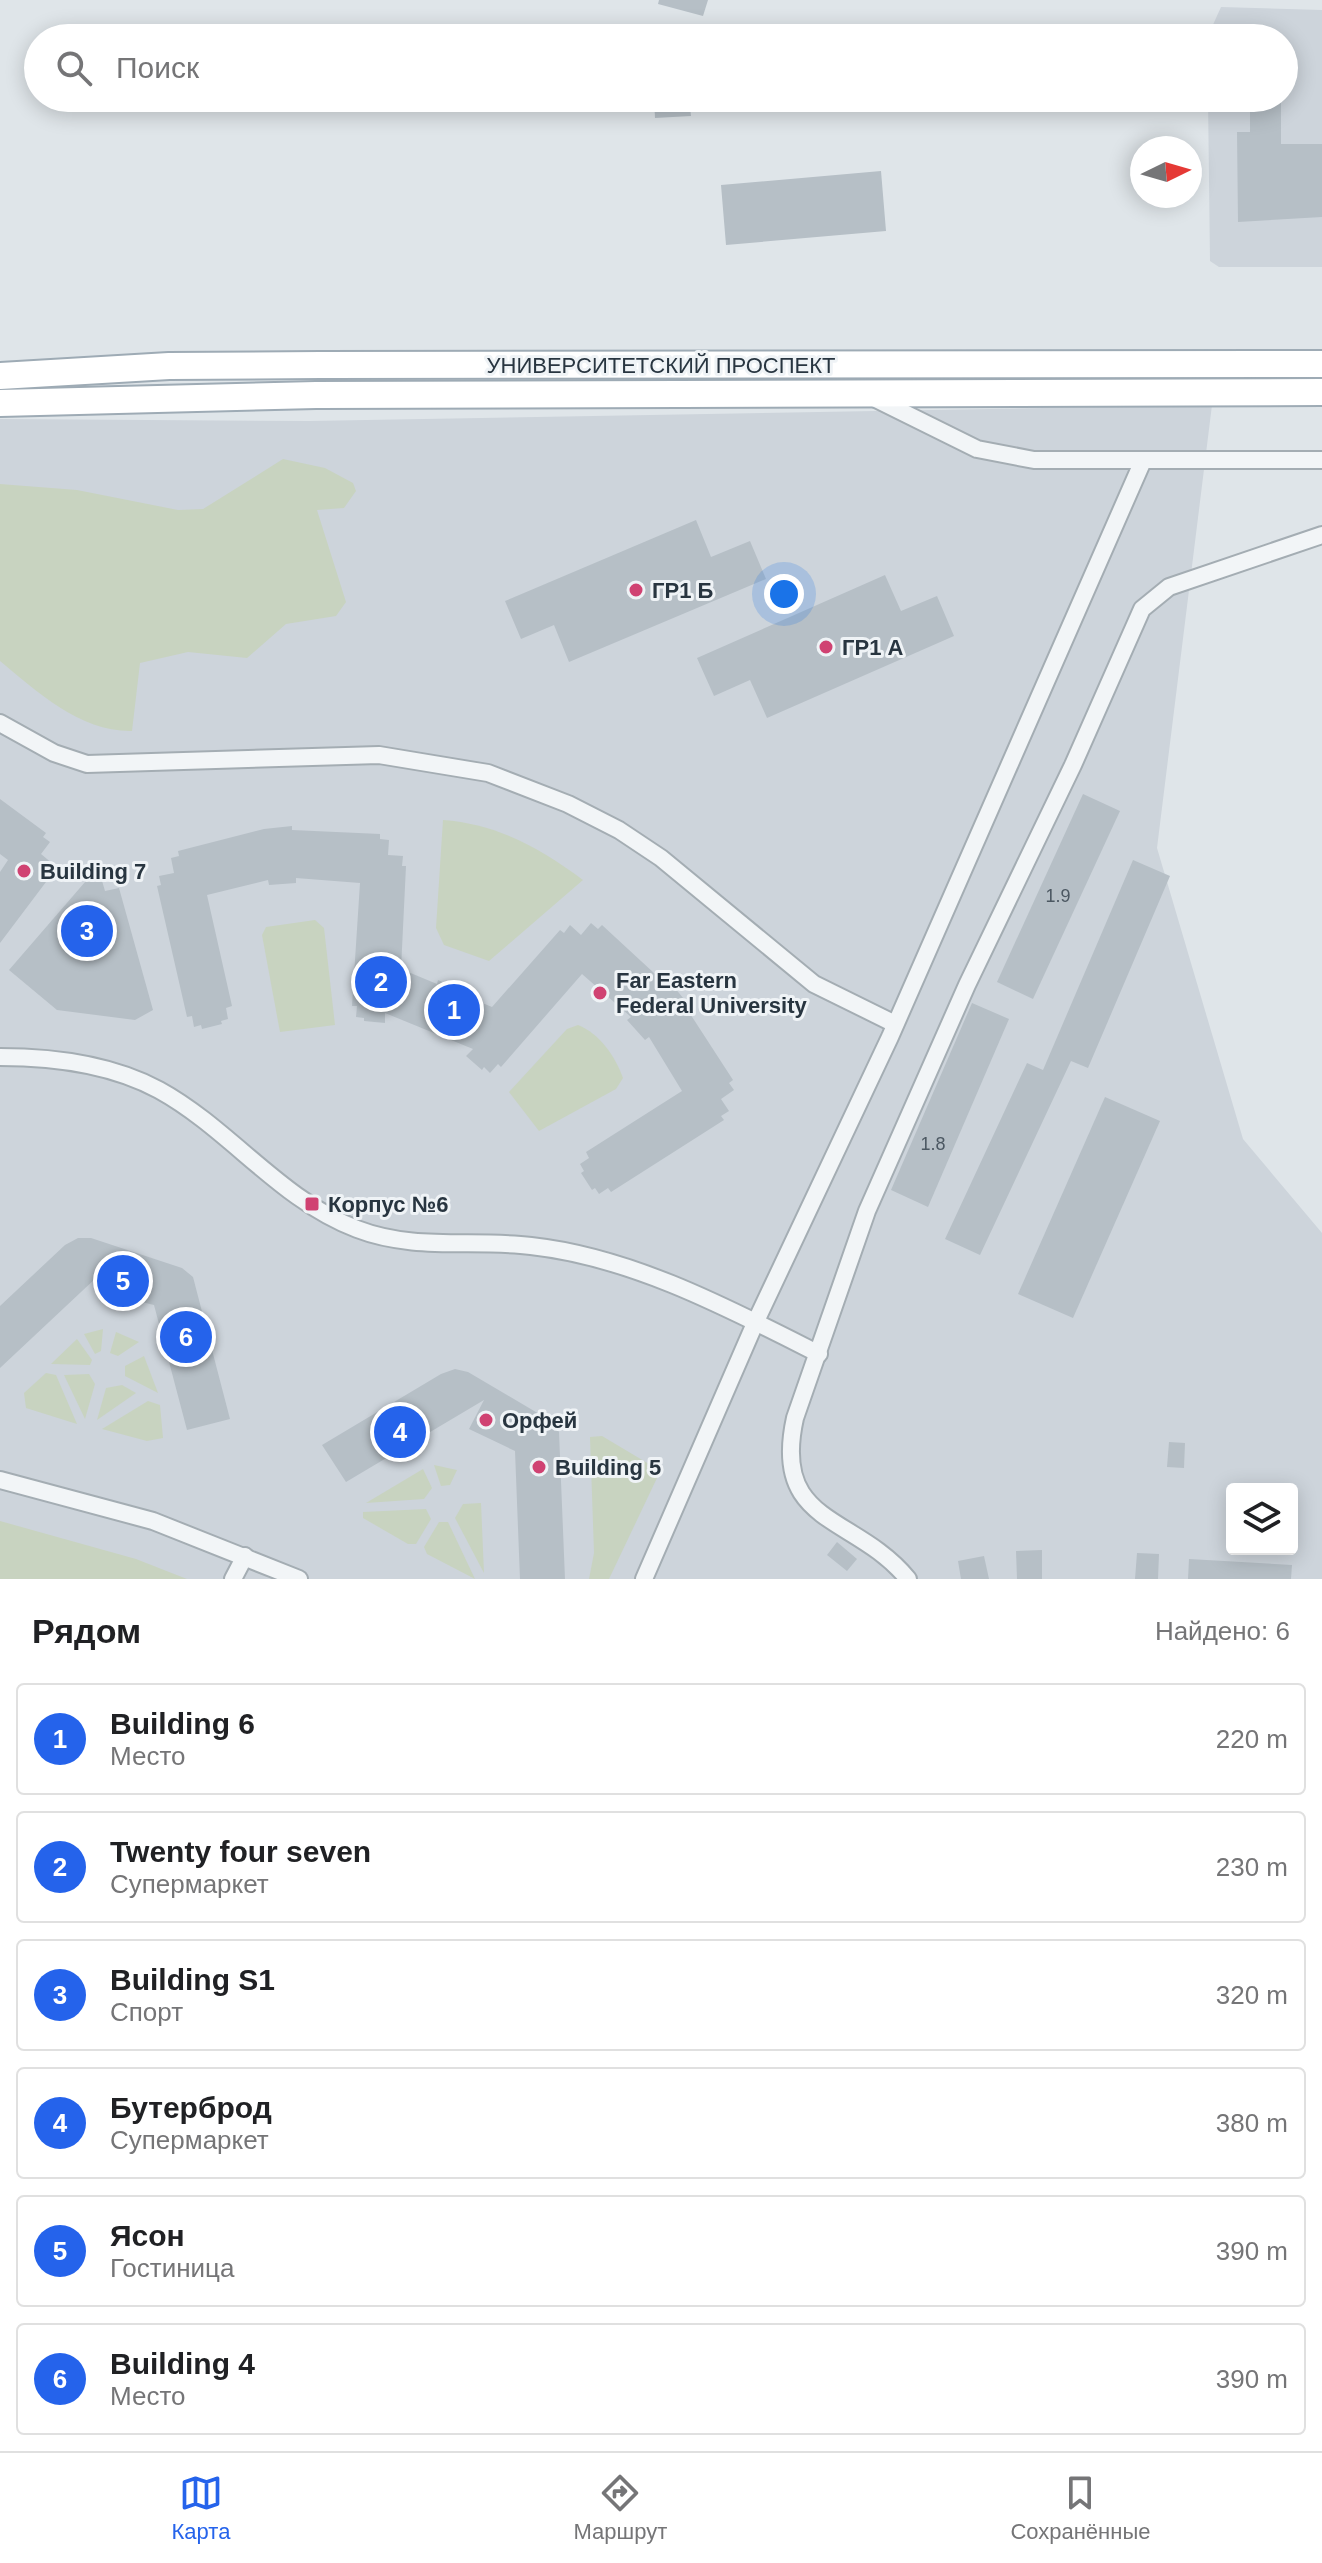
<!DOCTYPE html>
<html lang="ru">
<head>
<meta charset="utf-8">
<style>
	body { margin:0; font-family:Arial,sans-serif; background:#f6f6f6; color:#202124 }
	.controls { position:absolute; right:24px; bottom:24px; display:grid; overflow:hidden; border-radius:8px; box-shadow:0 4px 20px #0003 }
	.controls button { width:72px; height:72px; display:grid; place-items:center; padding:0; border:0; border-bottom:2px solid #e0e0e0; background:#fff; color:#202124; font:40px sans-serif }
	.compass { position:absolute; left:1130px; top:136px; width:72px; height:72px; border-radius:50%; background:#fff; box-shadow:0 4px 20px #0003; rotate:85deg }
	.you { position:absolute; left:784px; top:594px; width:28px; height:28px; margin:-20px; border:6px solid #fff; border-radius:50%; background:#1a73e8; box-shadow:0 0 0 12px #1a73e833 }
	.badge { display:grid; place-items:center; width:52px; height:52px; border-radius:50%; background:#2563eb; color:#fff; font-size:26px; font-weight:700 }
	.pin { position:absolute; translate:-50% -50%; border:4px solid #fff; box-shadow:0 2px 8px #0006 }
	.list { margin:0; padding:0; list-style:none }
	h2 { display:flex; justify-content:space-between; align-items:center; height:104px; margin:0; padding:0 32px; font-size:34px }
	h2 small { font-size:26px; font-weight:400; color:#757577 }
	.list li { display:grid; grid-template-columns:52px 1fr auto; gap:24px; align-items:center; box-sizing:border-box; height:112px; margin:0 16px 16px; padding:0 16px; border:2px solid #e0e0e0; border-radius:8px }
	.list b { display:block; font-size:30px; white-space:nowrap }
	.list p { margin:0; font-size:26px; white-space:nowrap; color:#757577 }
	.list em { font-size:26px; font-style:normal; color:#757577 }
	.icon { flex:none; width:44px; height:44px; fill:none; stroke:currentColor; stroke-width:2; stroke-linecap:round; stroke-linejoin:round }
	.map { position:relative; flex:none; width:1322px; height:1579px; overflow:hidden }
	.search { position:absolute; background:#fff; box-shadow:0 4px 20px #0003; left:24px; right:24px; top:24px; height:88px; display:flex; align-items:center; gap:20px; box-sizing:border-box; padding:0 28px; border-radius:44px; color:#757577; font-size:30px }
	.sheet { height:872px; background:#fff }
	nav { display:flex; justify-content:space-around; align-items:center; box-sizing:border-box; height:112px; border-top:2px solid #e0e0e0; background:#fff; font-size:22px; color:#757577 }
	nav a { display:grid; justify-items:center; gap:4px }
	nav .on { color:#2563eb }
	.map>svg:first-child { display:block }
	.built { fill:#cdd4db; fill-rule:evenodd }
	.green { fill:#c8d3c0 }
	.building { fill:#b6bfc6 }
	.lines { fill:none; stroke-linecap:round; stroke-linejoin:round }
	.minor-casing { stroke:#a4adb3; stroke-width:20 }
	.primary-casing { stroke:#9eabb5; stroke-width:30 }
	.minor { stroke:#f2f5f7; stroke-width:16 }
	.primary { stroke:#fff; stroke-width:26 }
	.poi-dot { fill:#d04272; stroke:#eff3f6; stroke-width:3 }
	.labels { text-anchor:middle; stroke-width:6; stroke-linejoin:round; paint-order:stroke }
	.number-label { font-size:18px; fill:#4c5862 }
	.street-label { font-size:22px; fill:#283540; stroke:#eff3f6 }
	.poi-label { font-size:22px; font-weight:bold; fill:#283540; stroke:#eff3f6; text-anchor:start }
</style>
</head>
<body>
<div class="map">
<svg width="1322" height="1579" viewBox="0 0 1322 1579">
	<rect width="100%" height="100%" fill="#dfe5e9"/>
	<g class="built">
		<polygon points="1221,7 1322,10 1322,267 1219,267 1210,261 1208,98 1284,98 1284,38 1207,38"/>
		<path d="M1212 405 1157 848 1243 1139 1322 1233V1579H0V419L309 421ZM1232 1489H1292V1549H1232Z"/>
	</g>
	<g class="green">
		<path d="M283 459 325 468 353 483 356 491 344 508 317 510 346 602 336 616 286 624 247 658 188 652 140 663 132 731C81 732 37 692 0 661V484L77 490 178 510 203 509Z"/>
		<path d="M443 820C497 824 540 848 583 880L489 961 444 945 436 928Z"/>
		<polygon points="315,920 324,928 335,1025 280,1032 262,935 266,927"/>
		<path d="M578 1025C600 1034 615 1056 623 1078L616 1089 539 1131 509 1092 567 1029Z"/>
		<polygon points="103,1329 101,1351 95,1354 84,1334"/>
		<polygon points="116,1332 139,1342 118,1356 110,1353"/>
		<polygon points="77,1339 92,1360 90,1365 51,1364"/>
		<polygon points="144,1356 158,1393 125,1376 125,1366"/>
		<polygon points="46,1373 56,1375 77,1424 26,1408 24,1393"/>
		<polygon points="89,1374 95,1384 85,1419 64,1375"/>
		<polygon points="122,1385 136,1393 97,1420 106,1388"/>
		<polygon points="148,1401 160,1405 163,1438 147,1441 102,1429"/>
		<polygon points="602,1436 654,1467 657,1478 609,1579 589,1579 594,1553 590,1437"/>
		<polygon points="434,1465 457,1470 450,1485 441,1486"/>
		<polygon points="423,1469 432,1488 424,1499 366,1503"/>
		<polygon points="481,1503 484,1573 455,1518 463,1504"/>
		<polygon points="426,1509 431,1519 416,1544 408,1544 363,1518 363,1512"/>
		<polygon points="0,1521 136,1559 187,1579 0,1579"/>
		<polygon points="439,1522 448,1522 475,1579 427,1554 424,1547"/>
	</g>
	<g class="building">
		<polygon points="659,0 708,0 703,16 658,4"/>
		<polygon points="654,98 689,98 691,116 655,118"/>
		<polygon points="1250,98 1281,98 1281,144 1322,144 1322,217 1238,222 1237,132 1250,132"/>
		<polygon points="881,171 886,231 726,245 721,185"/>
		<polygon points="696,520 711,557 750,541 766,579 569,662 554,625 521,639 505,601"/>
		<polygon points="885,575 901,611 937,596 954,636 767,718 750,680 714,696 697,658"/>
		<polygon points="1083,794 1120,811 1033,999 997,982"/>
		<polygon points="0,799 46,833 43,837 50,842 41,854 53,864 48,871 52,874 0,943 0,872 8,860 0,854"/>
		<polygon points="292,826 292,830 380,834 380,839 389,840 388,855 403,856 402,866 406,866 401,969 437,984 438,980 458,989 456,992 492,1007 560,930 564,933 570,925 581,935 591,923 598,929 602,925 667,985 670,982 688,1004 685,1006 733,1080 729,1083 734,1090 721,1099 729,1111 721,1116 724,1120 611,1192 608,1188 599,1194 595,1188 592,1190 581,1173 584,1171 580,1164 589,1158 586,1152 682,1091 649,1037 645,1040 627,1020 631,1017 582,974 501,1067 498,1064 490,1073 484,1067 482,1070 466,1056 473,1049 385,1013 385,1023 364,1021 364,1018 356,1017 357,1006 352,1006 360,883 296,878 296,883 269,885 268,880 207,895 232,1006 226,1008 228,1019 221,1021 222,1024 202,1029 201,1025 194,1027 192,1016 187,1017 157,886 161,885 159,876 174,873 171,858 179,856 178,851 264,829"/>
		<polygon points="1133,860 1170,876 1088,1068 1071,1061 980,1255 945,1239 1027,1063 1043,1070"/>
		<polygon points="98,867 105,891 119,888 153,1010 135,1020 57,1010 9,970"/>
		<polygon points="972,1003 1009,1019 928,1207 891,1190"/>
		<polygon points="1105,1097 1160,1121 1073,1318 1018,1294"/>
		<polygon points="78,1238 91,1238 182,1268 193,1277 230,1419 187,1430 154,1305 104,1293 113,1262 0,1368 0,1306 65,1245"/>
		<polygon points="455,1369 468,1372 551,1421 559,1432 565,1579 520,1579 515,1451 469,1429 484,1400 346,1482 322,1445 441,1374"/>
		<polygon points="1169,1442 1185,1443 1184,1468 1167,1467"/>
		<polygon points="837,1542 857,1559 847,1571 827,1555"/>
		<polygon points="1042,1550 1042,1579 1017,1579 1016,1551"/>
		<polygon points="1137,1553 1159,1554 1158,1579 1135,1579"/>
		<polygon points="984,1556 989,1579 961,1579 958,1561"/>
		<polygon points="1189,1559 1292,1565 1291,1579 1188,1579"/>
	</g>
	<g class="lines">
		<defs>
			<g id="minor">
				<polyline points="874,398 977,449 1034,460 1322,460"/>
				<polyline points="0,723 54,753 87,764 379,755 488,773 568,804 619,830 661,858 814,984 895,1024"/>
				<path d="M0 1057C53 1057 111 1064 159 1090 230 1129 280 1200 357 1229 414 1251 472 1239 531 1246 632 1257 730 1309 819 1354"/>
				<polyline points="0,1480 153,1521 299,1579"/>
				<polyline points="233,1579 245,1556"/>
				<polyline points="644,1579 756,1321 890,1037 1142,463"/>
				<path d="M908 1579C855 1514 771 1526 795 1418L867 1211 967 985 1073 765 1142 609 1169 587 1322 535"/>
			</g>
			<g id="primary">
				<polyline points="0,376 169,366 321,365 1322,364"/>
				<polyline points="0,403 316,395 1322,392"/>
			</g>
		</defs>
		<use href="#minor" class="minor-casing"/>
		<use href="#primary" class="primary-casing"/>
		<use href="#minor" class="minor"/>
		<use href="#primary" class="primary"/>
	</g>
	<g class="poi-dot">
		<circle cx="636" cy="590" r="8"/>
		<circle cx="826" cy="647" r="8"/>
		<circle cx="24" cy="871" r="8"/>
		<circle cx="600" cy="993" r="8"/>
		<rect x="304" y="1196" width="16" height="16" rx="4"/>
		<circle cx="486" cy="1420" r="8"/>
		<circle cx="539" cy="1467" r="8"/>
	</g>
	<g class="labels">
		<g class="number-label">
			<text x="1058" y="902">1.9</text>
			<text x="933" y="1150">1.8</text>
		</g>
		<g class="street-label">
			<text x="661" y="373">УНИВЕРСИТЕТСКИЙ ПРОСПЕКТ</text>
		</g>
		<g class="poi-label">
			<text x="652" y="598">ГР1 Б</text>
			<text x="842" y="655">ГР1 А</text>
			<text x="40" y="879">Building 7</text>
			<text x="616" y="988">Far Eastern<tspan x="616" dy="25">Federal University</tspan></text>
			<text x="328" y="1212">Корпус №6</text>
			<text x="502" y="1428">Орфей</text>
			<text x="555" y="1475">Building 5</text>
		</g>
	</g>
</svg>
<div class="controls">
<button><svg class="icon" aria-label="layers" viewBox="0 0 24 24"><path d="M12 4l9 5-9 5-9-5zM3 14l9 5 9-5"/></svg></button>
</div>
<svg class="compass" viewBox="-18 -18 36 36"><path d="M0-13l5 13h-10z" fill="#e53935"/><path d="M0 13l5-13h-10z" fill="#757577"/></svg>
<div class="you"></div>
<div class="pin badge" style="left:454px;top:1010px">1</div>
<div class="pin badge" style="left:381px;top:982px">2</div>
<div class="pin badge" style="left:87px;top:931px">3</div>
<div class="pin badge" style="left:400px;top:1432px">4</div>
<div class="pin badge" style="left:123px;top:1281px">5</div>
<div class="pin badge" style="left:186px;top:1337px">6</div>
<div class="search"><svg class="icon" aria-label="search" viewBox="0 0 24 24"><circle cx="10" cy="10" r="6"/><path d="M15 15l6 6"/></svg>Поиск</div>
</div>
<section class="sheet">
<h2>Рядом<small>Найдено: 6</small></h2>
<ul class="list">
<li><span class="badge">1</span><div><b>Building 6</b><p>Место</p></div><em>220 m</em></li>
<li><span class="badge">2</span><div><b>Twenty four seven</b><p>Супермаркет</p></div><em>230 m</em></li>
<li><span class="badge">3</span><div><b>Building S1</b><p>Спорт</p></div><em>320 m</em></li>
<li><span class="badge">4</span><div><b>Бутерброд</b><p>Супермаркет</p></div><em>380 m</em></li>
<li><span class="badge">5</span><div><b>Ясон</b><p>Гостиница</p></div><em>390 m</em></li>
<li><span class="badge">6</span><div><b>Building 4</b><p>Место</p></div><em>390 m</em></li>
</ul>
</section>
<nav>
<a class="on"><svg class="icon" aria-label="map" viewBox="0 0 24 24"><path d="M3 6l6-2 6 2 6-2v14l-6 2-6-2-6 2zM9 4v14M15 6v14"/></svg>Карта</a>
<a><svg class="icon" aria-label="directions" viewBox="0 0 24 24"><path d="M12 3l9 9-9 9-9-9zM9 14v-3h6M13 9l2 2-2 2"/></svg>Маршрут</a>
<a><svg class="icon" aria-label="saved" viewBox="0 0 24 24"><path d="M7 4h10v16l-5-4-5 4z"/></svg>Сохранённые</a>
</nav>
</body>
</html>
